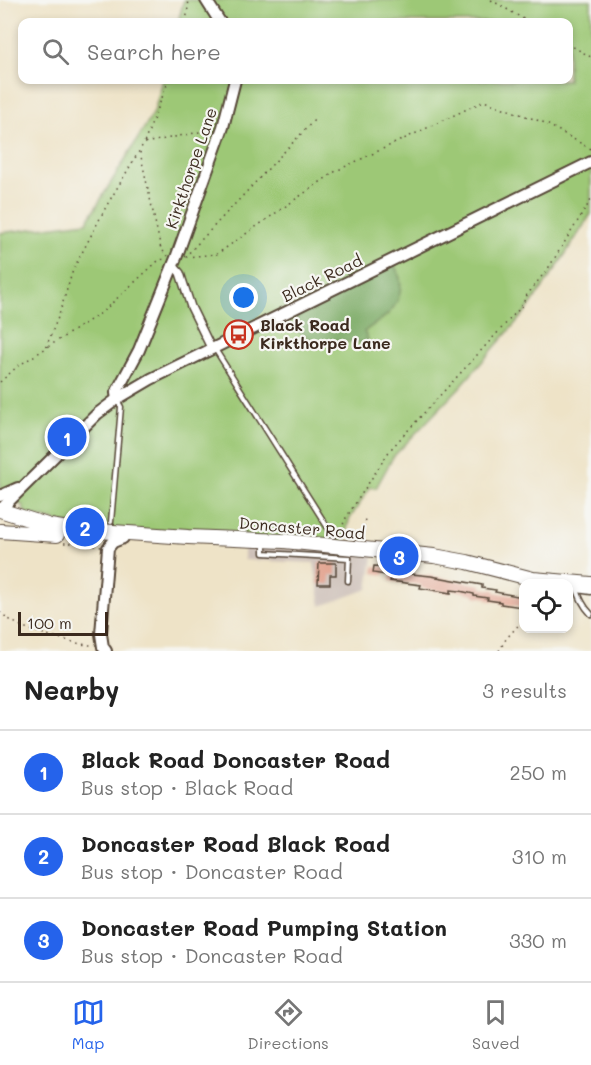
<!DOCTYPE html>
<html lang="en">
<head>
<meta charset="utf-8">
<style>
	body { margin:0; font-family:Mali,sans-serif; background:#f6f6f6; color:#222 }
	.controls { position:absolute; right:18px; bottom:18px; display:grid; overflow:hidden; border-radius:12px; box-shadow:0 3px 9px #0003 }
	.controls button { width:54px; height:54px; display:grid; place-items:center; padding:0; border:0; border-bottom:2px solid #e0e0e0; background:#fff; color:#222; font:30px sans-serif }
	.scale { position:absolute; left:18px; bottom:15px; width:90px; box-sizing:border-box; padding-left:6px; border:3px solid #3b2a1e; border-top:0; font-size:16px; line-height:21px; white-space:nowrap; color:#3b2a1e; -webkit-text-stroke:4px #f6f6f2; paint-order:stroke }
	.you { position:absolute; left:244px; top:298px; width:21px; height:21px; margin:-15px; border:4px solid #fff; border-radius:50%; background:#1a73e8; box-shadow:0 0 0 9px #1a73e833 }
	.badge { display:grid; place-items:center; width:39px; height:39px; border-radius:50%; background:#2563eb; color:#fff; font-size:20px; font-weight:700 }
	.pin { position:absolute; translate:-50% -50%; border:3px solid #fff; box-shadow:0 2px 6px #0006 }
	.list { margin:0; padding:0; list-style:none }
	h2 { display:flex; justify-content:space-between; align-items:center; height:78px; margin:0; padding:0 24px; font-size:26px }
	h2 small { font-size:20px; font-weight:400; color:#767676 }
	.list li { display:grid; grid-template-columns:39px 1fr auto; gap:18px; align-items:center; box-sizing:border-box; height:84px; padding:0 24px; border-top:2px solid #e0e0e0 }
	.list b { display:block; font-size:22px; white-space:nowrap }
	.list p { margin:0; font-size:20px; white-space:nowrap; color:#767676 }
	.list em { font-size:20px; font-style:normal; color:#767676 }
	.icon { flex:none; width:33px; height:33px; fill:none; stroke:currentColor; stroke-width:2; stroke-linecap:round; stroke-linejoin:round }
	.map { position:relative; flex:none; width:591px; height:651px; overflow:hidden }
	.search { position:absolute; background:#fff; box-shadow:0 3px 9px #0003; left:18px; right:18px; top:18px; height:66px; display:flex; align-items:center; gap:15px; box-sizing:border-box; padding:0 21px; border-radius:12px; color:#767676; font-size:22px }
	.sheet { height:330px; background:#fff }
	nav { display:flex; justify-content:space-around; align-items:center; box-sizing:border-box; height:84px; border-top:2px solid #e0e0e0; background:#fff; font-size:16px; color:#767676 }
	nav a { display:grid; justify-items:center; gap:3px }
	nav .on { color:#2563eb }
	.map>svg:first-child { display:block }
	.industrial { fill:#cec1b9 }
	.green { fill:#9dc876; stroke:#6c794a; stroke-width:1.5 }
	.forest { fill:#7eac67; stroke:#5c6b42; stroke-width:1.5 }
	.building { fill:#e19d88 }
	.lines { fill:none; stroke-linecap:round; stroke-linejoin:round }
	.lane-casing { stroke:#564637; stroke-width:7 }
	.street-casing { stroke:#564637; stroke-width:10 }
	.secondary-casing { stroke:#564637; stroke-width:14 }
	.primary-casing { stroke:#564637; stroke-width:14 }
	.highway-casing { stroke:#564637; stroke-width:16 }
	.path { stroke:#564637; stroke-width:1.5; stroke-dasharray:1.5 4.5; stroke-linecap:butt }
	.lane { stroke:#fff; stroke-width:4 }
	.street { stroke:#fff; stroke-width:7 }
	.secondary { stroke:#fff; stroke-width:10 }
	.primary { stroke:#fff; stroke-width:10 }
	.highway { stroke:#fff; stroke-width:14 }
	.labels { text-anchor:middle; stroke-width:4.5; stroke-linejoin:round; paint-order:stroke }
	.street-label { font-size:16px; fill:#3b2a1e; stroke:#f6f6f2 }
	.poi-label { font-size:16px; font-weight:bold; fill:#3b2a1e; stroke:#f6f6f2; text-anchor:start }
</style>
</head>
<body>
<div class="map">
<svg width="591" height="651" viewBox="0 0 591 651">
	<rect width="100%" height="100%" fill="#f6f6f2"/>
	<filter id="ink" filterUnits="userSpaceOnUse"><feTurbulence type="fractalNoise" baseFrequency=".0167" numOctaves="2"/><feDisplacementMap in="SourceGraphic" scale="12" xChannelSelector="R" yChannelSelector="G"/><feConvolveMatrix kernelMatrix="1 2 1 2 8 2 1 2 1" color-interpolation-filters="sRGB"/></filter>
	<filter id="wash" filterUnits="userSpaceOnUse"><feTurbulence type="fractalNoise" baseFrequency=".008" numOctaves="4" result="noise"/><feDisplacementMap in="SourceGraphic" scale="24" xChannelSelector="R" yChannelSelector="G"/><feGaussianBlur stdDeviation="1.35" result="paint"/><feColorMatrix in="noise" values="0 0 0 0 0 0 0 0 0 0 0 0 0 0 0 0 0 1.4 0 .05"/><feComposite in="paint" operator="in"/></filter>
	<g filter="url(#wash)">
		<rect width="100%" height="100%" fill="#eee3c7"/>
		<polygon class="industrial" points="244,546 374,550 368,589 321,606 314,563 244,560"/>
		<polygon class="green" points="184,0 591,0 591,214 557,267 527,310 460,387 393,457 376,488 370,487 349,520 343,547 101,532 27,514 23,509 24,506 0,496 0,233 87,222 154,112 163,80 568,80 568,22 178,22"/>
		<path class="forest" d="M394 265C405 281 402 300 388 314 381 321 372 325 364 332L368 339 365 343 334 340 315 342 300 332 295 314Z"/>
		<g id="blocks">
			<g class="building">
				<polygon points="319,563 336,563 336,575 330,575 330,584 318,584"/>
				<polygon points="374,566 386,567 385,575 373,573"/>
				<polygon points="392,572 431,576 482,585 482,588 496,590 495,592 523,597 522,607 501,604 501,602 487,600 488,598 474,596 474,594 460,591 451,590 451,593 420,588 421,585 390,581"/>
			</g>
		</g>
	</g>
	<g filter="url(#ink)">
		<use href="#blocks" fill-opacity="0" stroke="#564637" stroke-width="1.5"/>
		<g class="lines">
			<defs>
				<g id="lane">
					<polyline points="215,349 333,536"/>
					<polyline points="111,522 121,407 117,400"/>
					<polyline points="264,543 264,553 349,558"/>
					<polyline points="348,581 349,558"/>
					<path d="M576 587C580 598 583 606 591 614"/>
					<polyline points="577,590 591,592"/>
				</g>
				<polyline id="street" points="173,265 180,273 191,307 212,350"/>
				<g id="secondary">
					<polyline points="206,0 220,22"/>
					<polyline points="117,399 116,393 139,350 176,258 223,127 235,80"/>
					<polyline points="106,651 103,647 101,634 108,548 113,542 123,538"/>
				</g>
				<g id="primary">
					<polyline points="0,496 18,488"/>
					<polyline points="0,510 97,414 117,399 151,379 591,162"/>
				</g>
				<g id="highway">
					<polyline points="0,510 50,526 68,529 188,537 284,541 434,556 467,562 533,579 591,584"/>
					<polyline points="0,531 57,535"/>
				</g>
			</defs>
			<use href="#lane" class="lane-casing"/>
			<use href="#street" class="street-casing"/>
			<use href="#secondary" class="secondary-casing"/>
			<use href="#primary" class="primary-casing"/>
			<use href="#highway" class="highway-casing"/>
			<g class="path">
				<polyline points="491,0 529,22"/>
				<polyline points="186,22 189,0"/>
				<polyline points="568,44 591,57"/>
				<polyline points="145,143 214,129"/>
				<polyline points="140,152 161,249 168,256"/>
				<polyline points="185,257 316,118"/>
				<polyline points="186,257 217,254 336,171 484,101 545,123 591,149"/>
				<polyline points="46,347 59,315 73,270 107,205 144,143 169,80"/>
				<polyline points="0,382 18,366 101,313 159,260 166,259"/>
				<polyline points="341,536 344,521 390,450 521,307 527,295 549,267 591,200"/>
				<polyline points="363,539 365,517"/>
				<polyline points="64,543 80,543 101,547"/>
				<path d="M0 612C17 628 40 633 62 639 74 642 84 646 96 645"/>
				<polyline points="499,651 506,639 524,619"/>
			</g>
			<use href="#lane" class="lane"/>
			<use href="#street" class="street"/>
			<use href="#secondary" class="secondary"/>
			<use href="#primary" class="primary"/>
			<use href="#highway" class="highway"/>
		</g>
	</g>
	<defs>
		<symbol id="bus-ring" viewBox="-11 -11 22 22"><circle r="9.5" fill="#f6f6f2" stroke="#c8321e" stroke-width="1.5"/><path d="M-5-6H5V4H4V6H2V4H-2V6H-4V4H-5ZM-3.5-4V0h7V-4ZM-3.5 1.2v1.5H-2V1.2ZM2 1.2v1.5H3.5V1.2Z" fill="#c8321e"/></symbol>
	</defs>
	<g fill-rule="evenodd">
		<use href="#bus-ring" x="222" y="318" width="33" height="33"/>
	</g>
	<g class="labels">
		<g class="street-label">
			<text transform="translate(191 168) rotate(-71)" y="6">Kirkthorpe Lane</text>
			<text transform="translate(322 278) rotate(-26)" y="6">Black Road</text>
			<text transform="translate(302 528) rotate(5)" y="6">Doncaster Road</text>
		</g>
		<g class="poi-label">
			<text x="260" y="331">Black Road<tspan x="260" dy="18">Kirkthorpe Lane</tspan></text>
		</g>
	</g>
</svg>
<div class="controls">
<button><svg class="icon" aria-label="locate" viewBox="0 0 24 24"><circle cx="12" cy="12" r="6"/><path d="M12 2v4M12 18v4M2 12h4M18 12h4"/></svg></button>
</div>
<div class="scale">100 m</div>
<div class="you"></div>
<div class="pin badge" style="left:67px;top:437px">1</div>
<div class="pin badge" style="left:85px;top:527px">2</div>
<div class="pin badge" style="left:399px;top:556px">3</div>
<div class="search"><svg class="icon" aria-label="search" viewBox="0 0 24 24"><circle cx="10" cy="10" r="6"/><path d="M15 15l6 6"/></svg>Search here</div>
</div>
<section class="sheet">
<h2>Nearby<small>3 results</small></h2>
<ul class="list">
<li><span class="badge">1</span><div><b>Black Road Doncaster Road</b><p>Bus stop · Black Road</p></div><em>250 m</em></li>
<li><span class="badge">2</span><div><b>Doncaster Road Black Road</b><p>Bus stop · Doncaster Road</p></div><em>310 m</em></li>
<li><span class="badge">3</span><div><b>Doncaster Road Pumping Station</b><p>Bus stop · Doncaster Road</p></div><em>330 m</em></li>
</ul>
</section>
<nav>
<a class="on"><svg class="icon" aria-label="map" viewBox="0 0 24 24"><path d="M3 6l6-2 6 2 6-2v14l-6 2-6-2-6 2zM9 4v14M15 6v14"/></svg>Map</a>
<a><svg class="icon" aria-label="directions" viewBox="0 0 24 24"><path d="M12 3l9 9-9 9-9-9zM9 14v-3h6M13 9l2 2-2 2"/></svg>Directions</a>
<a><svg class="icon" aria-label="saved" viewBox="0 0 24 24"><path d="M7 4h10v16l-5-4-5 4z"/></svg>Saved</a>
</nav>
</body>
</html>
